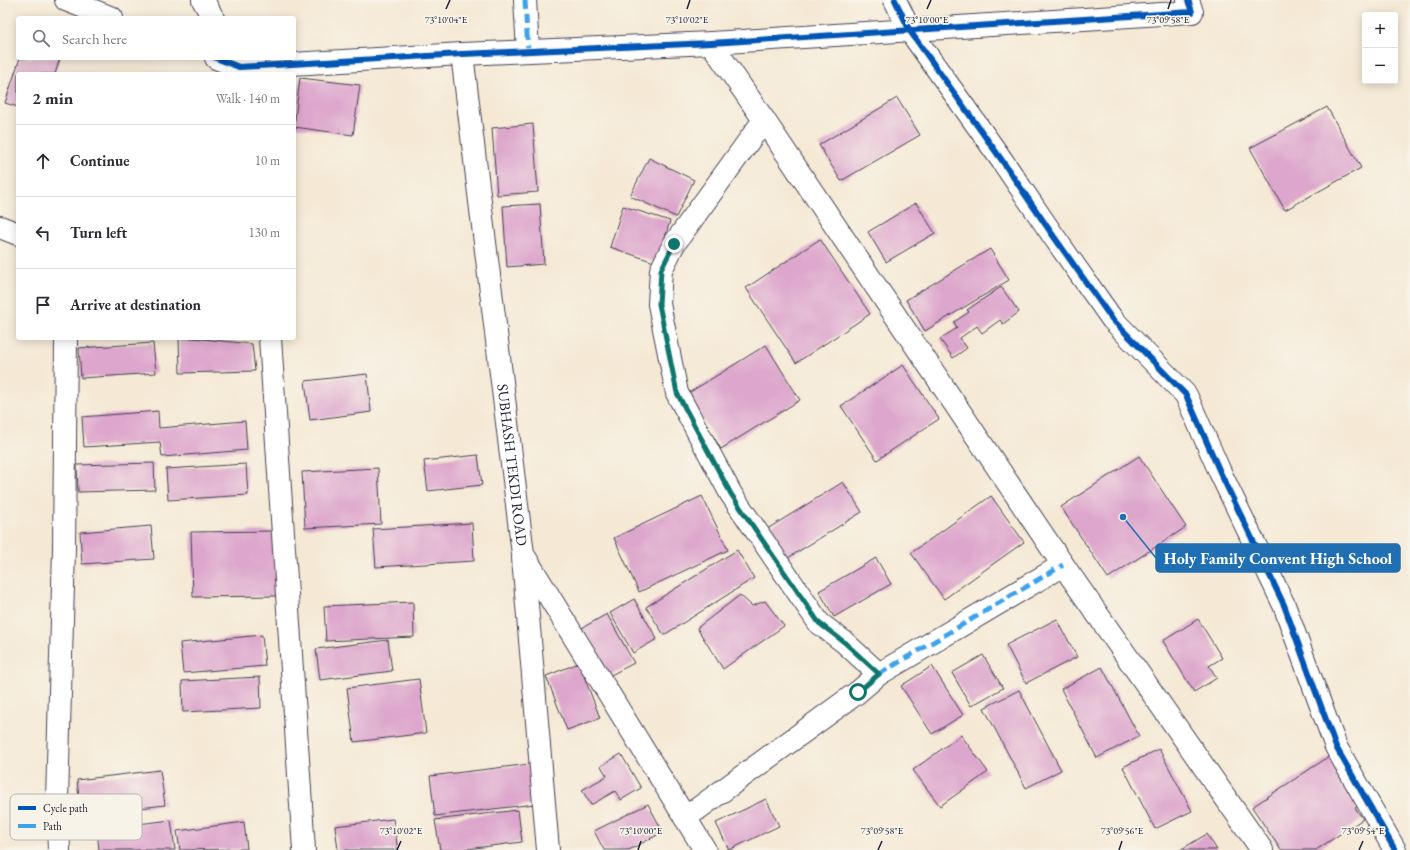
<!DOCTYPE html>
<html lang="en">
<head>
<meta charset="utf-8">
<style>
	body { margin:0; font-family:"EB Garamond",serif; background:#f7f7f7; color:#2b2b33 }
	.controls { position:absolute; right:12px; top:12px; display:grid; overflow:hidden; border-radius:4px; box-shadow:0 2px 10px #0003 }
	.controls button { width:36px; height:36px; display:grid; place-items:center; padding:0; border:0; border-bottom:1px solid #e1e1e2; background:#fff; color:#2b2b33; font:20px sans-serif }
	.stop { position:absolute; width:12px; height:12px; margin:-9px; border:3px solid #0f766e; border-radius:50%; background:#fff }
	.stop.end { background:#0f766e; border-color:#fff; box-shadow:0 1px 4px #0008 }
	.list { margin:0; padding:0; list-style:none }
	h2 { display:flex; justify-content:space-between; align-items:center; height:52px; margin:0; padding:0 16px; font-size:17px }
	h2 small { font-size:13px; font-weight:400; color:#7c7c81 }
	.list li { display:grid; grid-template-columns:26px 1fr auto; gap:12px; align-items:center; box-sizing:border-box; height:72px; padding:0 16px; border-top:1px solid #e1e1e2 }
	.list b { display:block; font-size:15px; white-space:nowrap }
	.list em { font-size:13px; font-style:normal; color:#7c7c81 }
	.icon { flex:none; width:22px; height:22px; fill:none; stroke:currentColor; stroke-width:2; stroke-linecap:round; stroke-linejoin:round }
	.map { position:relative; flex:none; width:1410px; height:850px; overflow:hidden }
	.search { position:absolute; background:#fff; box-shadow:0 2px 10px #0003; left:16px; top:16px; width:280px; height:44px; display:flex; align-items:center; gap:10px; box-sizing:border-box; padding:0 14px; border-radius:4px; color:#7c7c81; font-size:15px }
	.panel { position:absolute; background:#fff; box-shadow:0 2px 10px #0003; left:16px; top:72px; width:280px; height:268px; border-radius:4px }
	.map>svg:first-child { display:block }
	.building { fill:#dda6cc }
	.lines { fill:none; stroke-linecap:round; stroke-linejoin:round }
	.minor-casing { stroke:#424052; stroke-width:24 }
	.minor { stroke:#fff; stroke-width:22 }
	.quiet { stroke:#3ea2ec; stroke-width:5; stroke-dasharray:10 5; stroke-linecap:butt }
	.cycleway-casing { stroke:#f7f3e8; stroke-width:8 }
	.cycleway { stroke:#0057b8; stroke-width:6 }
	.route { stroke:#0f766e; stroke-width:5 }
	.ticks { fill:none; stroke:#22223b; stroke-width:1.5 }
	.labels { text-anchor:middle; stroke-width:3.5; stroke-linejoin:round; paint-order:stroke }
	.street-label { font-size:15px; fill:#22223b; stroke:#f7f3e8 }
	.key { fill:#f7f3e8; stroke:#b7b4b4; stroke-width:1 }
	.key-label { font-size:11px; fill:#22223b }
	.ticks-label { font-size:10px; text-anchor:middle; fill:#22223b; stroke:#f7f3e8; stroke-width:3.5; stroke-linejoin:round; paint-order:stroke }
	.leader { fill:none; stroke:#1f6fb2; stroke-width:1.5 }
	.callout-dot { fill:#1f6fb2; stroke:#f7f3e8; stroke-width:1.5 }
	.callout { fill:#1f6fb2; stroke:#1f6fb2; stroke-width:1.5 }
	.callout-label { font-size:16px; text-anchor:middle; font-weight:bold; fill:#fff }
</style>
</head>
<body>
<div class="map">
<svg width="1410" height="850" viewBox="0 0 1410 850">
	<rect width="100%" height="100%" fill="#f7f3e8"/>
	<filter id="ink" filterUnits="userSpaceOnUse"><feTurbulence type="fractalNoise" baseFrequency=".025" numOctaves="2"/><feDisplacementMap in="SourceGraphic" scale="8" xChannelSelector="R" yChannelSelector="G"/><feConvolveMatrix kernelMatrix="1 2 1 2 8 2 1 2 1" color-interpolation-filters="sRGB"/></filter>
	<filter id="wash" filterUnits="userSpaceOnUse"><feTurbulence type="fractalNoise" baseFrequency=".012" numOctaves="4" result="noise"/><feDisplacementMap in="SourceGraphic" scale="16" xChannelSelector="R" yChannelSelector="G"/><feGaussianBlur stdDeviation="0.9" result="paint"/><feColorMatrix in="noise" values="0 0 0 0 0 0 0 0 0 0 0 0 0 0 0 0 0 1.4 0 .05"/><feComposite in="paint" operator="in"/></filter>
	<g filter="url(#wash)">
		<rect width="100%" height="100%" fill="#f5e9d5"/>
		<g id="blocks">
			<g class="building">
				<polygon points="20,58 60,58 55,74 18,74 18,107 5,103"/>
				<polygon points="300,78 360,85 353,135 294,127"/>
				<polygon points="897,98 920,135 841,181 819,145"/>
				<polygon points="1327,107 1361,168 1285,210 1250,148"/>
				<polygon points="533,124 538,192 497,195 492,128"/>
				<polygon points="649,158 694,180 676,217 630,196"/>
				<polygon points="916,203 935,233 886,262 868,232"/>
				<polygon points="540,204 544,264 507,267 503,206"/>
				<polygon points="623,206 670,221 657,263 610,247"/>
				<polygon points="820,239 870,314 796,363 746,288"/>
				<polygon points="990,249 1009,280 925,331 906,300"/>
				<polygon points="1001,287 1019,312 1003,324 1000,320 982,333 977,326 960,338 967,348 953,358 940,339 957,328 954,322 969,312 967,310"/>
				<polygon points="179,338 193,338 252,344 255,371 180,373"/>
				<polygon points="153,343 156,373 81,378 79,348"/>
				<polygon points="766,345 800,400 721,449 687,394"/>
				<polygon points="903,365 939,419 877,460 841,406"/>
				<polygon points="367,374 371,412 310,420 305,381"/>
				<polygon points="158,411 159,428 245,421 247,450 162,457 160,442 84,447 82,417"/>
				<polygon points="478,455 482,485 428,491 424,461"/>
				<polygon points="1139,456 1186,527 1108,578 1061,507"/>
				<polygon points="154,463 155,490 78,492 77,465"/>
				<polygon points="246,464 248,495 168,500 166,469"/>
				<polygon points="378,468 381,524 305,528 302,472"/>
				<polygon points="843,482 862,512 783,561 764,531"/>
				<polygon points="702,496 728,550 639,592 614,538"/>
				<polygon points="991,496 1024,542 944,599 911,553"/>
				<polygon points="472,523 474,561 376,567 373,529"/>
				<polygon points="151,526 154,559 82,564 80,532"/>
				<polygon points="275,531 276,596 193,597 191,532"/>
				<polygon points="737,550 754,578 664,635 646,607"/>
				<polygon points="876,558 891,584 834,617 819,591"/>
				<polygon points="740,595 752,606 765,601 784,626 723,669 697,628"/>
				<polygon points="634,599 657,639 633,653 610,613"/>
				<polygon points="413,602 414,637 326,641 324,606"/>
				<polygon points="607,614 634,663 609,676 582,628"/>
				<polygon points="1057,619 1077,657 1026,683 1006,645"/>
				<polygon points="1198,619 1222,658 1209,666 1217,678 1194,692 1163,641"/>
				<polygon points="262,635 265,666 183,673 180,643"/>
				<polygon points="388,640 392,671 320,680 316,649"/>
				<polygon points="983,655 1003,688 971,706 952,673"/>
				<polygon points="579,663 600,718 567,730 546,676"/>
				<polygon points="932,666 963,715 932,734 901,686"/>
				<polygon points="1102,667 1139,736 1097,758 1061,689"/>
				<polygon points="260,677 261,708 183,712 182,681"/>
				<polygon points="419,679 426,733 354,742 347,688"/>
				<polygon points="1019,690 1061,770 1026,788 984,708"/>
				<polygon points="961,735 988,772 940,806 913,770"/>
				<polygon points="1159,749 1192,811 1155,829 1123,767"/>
				<polygon points="621,754 641,788 621,800 615,791 591,805 582,790 607,776 601,766"/>
				<polygon points="1333,754 1364,802 1355,808 1363,819 1316,850 1281,850 1252,807"/>
				<polygon points="530,764 535,804 435,816 430,776"/>
				<polygon points="160,770 165,805 81,815 77,780"/>
				<polygon points="766,799 779,826 729,850 716,823"/>
				<polygon points="648,804 663,832 629,850 604,850 594,831"/>
				<polygon points="518,810 522,842 459,850 440,850 435,820"/>
				<polygon points="393,819 398,850 338,850 335,826"/>
				<polygon points="171,820 175,850 99,850 97,829"/>
				<polygon points="244,822 247,849 180,850 177,831"/>
				<polygon points="1207,834 1217,850 1180,850"/>
			</g>
		</g>
	</g>
	<g filter="url(#ink)">
		<use href="#blocks" fill-opacity="0" stroke="#424052" stroke-width="1"/>
		<g class="lines">
			<defs>
				<g id="minor">
					<polyline points="66,0 112,18"/>
					<polyline points="203,0 213,18"/>
					<polyline points="525,0 528,51"/>
					<polyline points="895,0 910,31 1001,159 1052,234 1112,319 1186,395 1220,472 1284,605 1336,747 1395,850"/>
					<polyline points="711,43 764,120 1063,565 1262,850"/>
					<path id="s1" d="M462 54 523 554 705 850"/>
					<polyline points="216,58 239,67 462,54 711,43 1192,12 1188,0"/>
					<polyline points="0,227 18,234"/>
					<polyline points="270,338 304,850"/>
					<polyline points="523,558 548,850"/>
					<polyline points="879,674 1063,565"/>
					<polyline points="685,818 858,692 879,674 844,642 819,623 731,494 677,393 659,304 661,270 674,244 764,120"/>
					<polyline points="59,850 57,800 64,549 66,338"/>
				</g>
			</defs>
			<use href="#minor" class="minor-casing"/>
			<use href="#minor" class="minor"/>
			<g class="quiet">
				<polyline points="525,0 528,51"/>
				<polyline points="879,674 1063,565"/>
			</g>
			<defs>
				<g id="cycleway">
					<polyline points="895,0 910,31 1001,159 1052,234 1112,319 1186,395 1220,472 1284,605 1336,747 1395,850"/>
					<polyline points="216,58 239,67 462,54 711,43 1192,12 1188,0"/>
				</g>
			</defs>
			<use href="#cycleway" class="cycleway-casing"/>
			<use href="#cycleway" class="cycleway"/>
		</g>
	</g>
	<g class="lines" filter="url(#ink)">
		<polyline class="route" points="674,244 661,270 659,304 677,393 731,494 819,623 844,642 879,674 858,692"/>
	</g>
	<path class="ticks" d="M446 9 450 0M687 9 690 0M927 9 931 0M1168 9 1171 0M397 850 401 841M638 850 641 841M878 850 882 841M1119 850 1122 841M1359 850 1363 841"/>
	<g class="labels">
		<g class="street-label">
			<text dy="5" stroke="none"><textPath href="#s1" startOffset="414">SUBHASH TEKDI ROAD</textPath></text>
		</g>
	</g>
	<rect x="10" y="794" width="132" height="46" rx="6" class="key"/>
	<rect x="18" y="806" width="18" height="4" fill="#0057b8"/>
	<rect x="18" y="824" width="18" height="4" fill="#3ea2ec"/>
	<g class="key-label">
		<text x="43" y="812">Cycle path</text>
		<text x="43" y="830">Path</text>
	</g>
	<g class="ticks-label">
		<text x="446" y="23">73°10'04"E</text>
		<text x="687" y="23">73°10'02"E</text>
		<text x="927" y="23">73°10'00"E</text>
		<text x="1168" y="23">73°09'58"E</text>
		<text x="401" y="834">73°10'02"E</text>
		<text x="641" y="834">73°10'00"E</text>
		<text x="882" y="834">73°09'58"E</text>
		<text x="1122" y="834">73°09'56"E</text>
		<text x="1363" y="834">73°09'54"E</text>
	</g>
	<path class="leader" d="M1123 517L1156 558"/>
	<circle class="callout-dot" cx="1123" cy="517" r="4"/>
	<rect class="callout" x="1156" y="544" width="244" height="28" rx="4"/>
	<g class="callout-label">
		<text x="1278" y="564">Holy Family Convent High School</text>
	</g>
</svg>
<div class="controls">
<button>+</button>
<button>−</button>
</div>
<div class="stop" style="left:858px;top:692px"></div>
<div class="stop end" style="left:674px;top:244px"></div>
<div class="search"><svg class="icon" aria-label="search" viewBox="0 0 24 24"><circle cx="10" cy="10" r="6"/><path d="M15 15l6 6"/></svg>Search here</div>
<section class="panel">
<h2>2 min<small>Walk · 140 m</small></h2>
<ul class="list">
<li><svg class="icon" aria-label="ahead" viewBox="0 0 24 24"><path d="M12 20V5M6 11l6-6 6 6"/></svg><div><b>Continue</b></div><em>10 m</em></li>
<li><svg class="icon" aria-label="left" viewBox="0 0 24 24"><path d="M17 20v-9H6M10 6l-5 5 5 5"/></svg><div><b>Turn left</b></div><em>130 m</em></li>
<li><svg class="icon" aria-label="arrive" viewBox="0 0 24 24"><path d="M6 21V4h12l-3 4 3 4H6"/></svg><div><b>Arrive at destination</b></div></li>
</ul>
</section>
</div>
</body>
</html>
